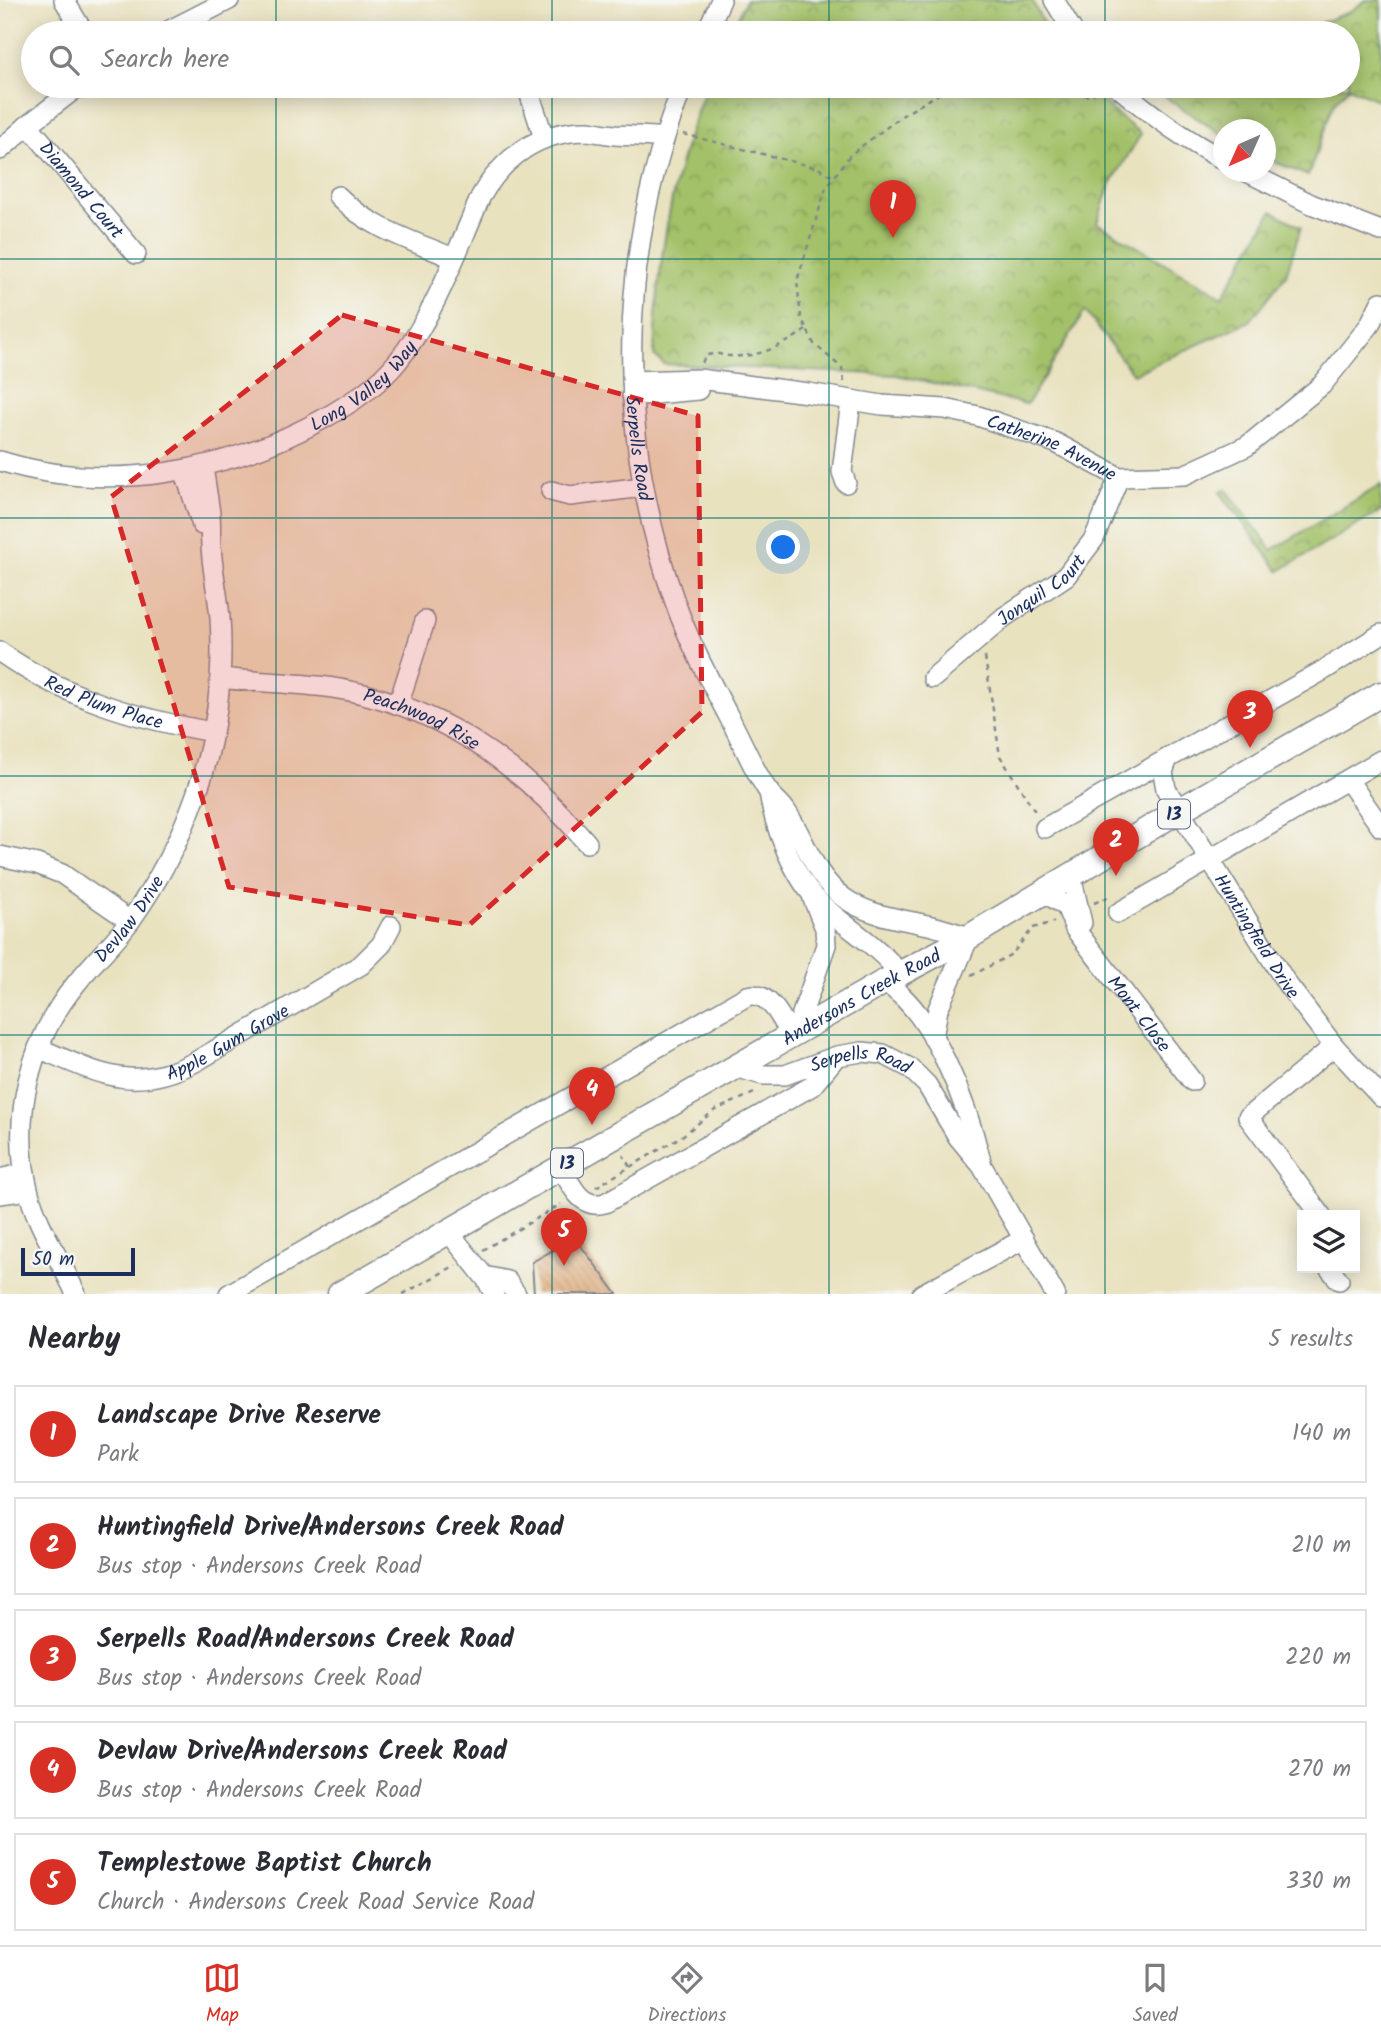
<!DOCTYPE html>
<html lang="en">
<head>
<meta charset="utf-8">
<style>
	body { margin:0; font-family:Kalam,sans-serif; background:#f2f2f3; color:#2b2b33 }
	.controls { position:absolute; right:21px; bottom:21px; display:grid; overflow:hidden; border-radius:0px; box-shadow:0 4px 18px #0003 }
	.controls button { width:63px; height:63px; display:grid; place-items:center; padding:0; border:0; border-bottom:2px solid #e1e1e2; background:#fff; color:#2b2b33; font:35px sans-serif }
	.compass { position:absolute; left:1213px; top:119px; width:63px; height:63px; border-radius:50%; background:#fff; box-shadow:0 4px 18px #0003; rotate:225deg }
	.scale { position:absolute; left:21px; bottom:18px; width:114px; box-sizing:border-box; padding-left:7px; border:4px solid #1b2f5e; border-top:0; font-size:19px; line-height:24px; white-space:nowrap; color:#1b2f5e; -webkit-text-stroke:5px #f6f6f2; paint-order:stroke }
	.you { position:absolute; left:784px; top:548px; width:24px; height:24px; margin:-18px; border:5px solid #fff; border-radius:50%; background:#1a73e8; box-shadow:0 0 0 10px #1a73e833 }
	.badge { display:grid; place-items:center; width:46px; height:46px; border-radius:50%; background:#d93025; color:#fff; font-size:23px; font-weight:700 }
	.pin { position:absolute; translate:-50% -58px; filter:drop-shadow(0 2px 4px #0008) }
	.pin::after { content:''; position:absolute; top:37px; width:24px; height:21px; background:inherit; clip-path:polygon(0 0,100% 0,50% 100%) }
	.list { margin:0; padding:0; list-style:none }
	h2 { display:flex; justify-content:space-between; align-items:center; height:91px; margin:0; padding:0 28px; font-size:30px }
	h2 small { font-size:23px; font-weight:400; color:#7c7c81 }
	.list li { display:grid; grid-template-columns:46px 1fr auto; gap:21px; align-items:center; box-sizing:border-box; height:98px; margin:0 14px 14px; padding:0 14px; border:2px solid #e1e1e2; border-radius:0px }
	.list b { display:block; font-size:26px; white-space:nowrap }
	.list p { margin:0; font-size:23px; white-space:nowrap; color:#7c7c81 }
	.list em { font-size:23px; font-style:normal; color:#7c7c81 }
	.icon { flex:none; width:38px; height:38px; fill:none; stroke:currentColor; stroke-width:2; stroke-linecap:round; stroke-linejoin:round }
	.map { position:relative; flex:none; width:1381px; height:1294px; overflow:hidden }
	.search { position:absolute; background:#fff; box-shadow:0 4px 18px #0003; left:21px; right:21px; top:21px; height:77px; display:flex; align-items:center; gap:18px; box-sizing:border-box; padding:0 24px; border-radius:38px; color:#7c7c81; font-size:26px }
	.sheet { height:651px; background:#fff }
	nav { display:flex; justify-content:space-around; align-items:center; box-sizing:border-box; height:98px; border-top:2px solid #e1e1e2; background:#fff; font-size:19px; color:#7c7c81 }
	nav a { display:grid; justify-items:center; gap:4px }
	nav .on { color:#d93025 }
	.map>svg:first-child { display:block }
	.park { fill:url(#park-crowns); stroke:#5f7863; stroke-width:2 }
	.building { fill:url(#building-back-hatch) }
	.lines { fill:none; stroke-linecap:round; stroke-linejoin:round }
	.minor-casing { stroke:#82888e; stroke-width:22 }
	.major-casing { stroke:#82888e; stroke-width:27 }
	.path { stroke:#82888e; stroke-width:2.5; stroke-dasharray:5 5; stroke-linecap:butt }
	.minor { stroke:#fff; stroke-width:19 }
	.major { stroke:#fff; stroke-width:24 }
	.marked { fill:#d62828; fill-opacity:0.2; stroke:#d62828; stroke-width:5; stroke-dasharray:14 9; stroke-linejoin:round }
	.grid { fill:none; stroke:#0f766e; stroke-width:2; stroke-opacity:0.55 }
	.labels { text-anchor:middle; stroke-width:6; stroke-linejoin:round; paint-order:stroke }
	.shield { fill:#f6f6f2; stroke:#5d6b8a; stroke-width:2 }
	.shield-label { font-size:18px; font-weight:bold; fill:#1b2f5e }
	.street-label { font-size:19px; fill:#1b2f5e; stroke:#f6f6f2 }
</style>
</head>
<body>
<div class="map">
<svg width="1381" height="1294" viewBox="0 0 1381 1294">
	<defs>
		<pattern id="park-crowns" width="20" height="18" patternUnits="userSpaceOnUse" patternTransform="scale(1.75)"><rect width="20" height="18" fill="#a3c168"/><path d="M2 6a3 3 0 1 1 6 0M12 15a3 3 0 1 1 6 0" fill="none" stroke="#849d59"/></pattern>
		<pattern id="building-back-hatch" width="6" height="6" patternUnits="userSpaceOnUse" patternTransform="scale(1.75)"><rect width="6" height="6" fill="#dba16a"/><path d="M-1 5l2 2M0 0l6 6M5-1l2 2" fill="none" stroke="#b1845a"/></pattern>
	</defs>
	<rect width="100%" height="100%" fill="#f6f6f2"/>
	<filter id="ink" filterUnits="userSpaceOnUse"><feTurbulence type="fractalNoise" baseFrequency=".0143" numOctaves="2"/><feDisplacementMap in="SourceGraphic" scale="14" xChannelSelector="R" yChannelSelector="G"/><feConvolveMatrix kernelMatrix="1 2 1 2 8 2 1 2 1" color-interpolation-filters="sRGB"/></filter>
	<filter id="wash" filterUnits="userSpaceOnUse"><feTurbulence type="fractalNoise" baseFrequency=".00686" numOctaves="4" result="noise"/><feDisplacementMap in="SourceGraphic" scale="28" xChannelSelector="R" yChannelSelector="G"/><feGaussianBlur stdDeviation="1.57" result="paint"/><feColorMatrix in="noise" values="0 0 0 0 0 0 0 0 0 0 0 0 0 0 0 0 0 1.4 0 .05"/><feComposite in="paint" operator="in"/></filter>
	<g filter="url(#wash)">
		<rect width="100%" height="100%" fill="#e9e2bf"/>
		<g class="park">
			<polygon points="746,0 1032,0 1048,33 731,33"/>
			<polygon points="1366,0 1381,0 1381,102 1349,87 1334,103 1308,176 1266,158 1266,130 1224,130 1223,135 1174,103 1152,86 1348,86 1348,33 1294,33 1349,12"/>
			<path d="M707 86H1091L1110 109 1141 134 1109 187 1097 223 1222 297 1272 211 1301 227 1286 275 1250 321 1133 374 1085 311 1027 404 897 375 664 364 654 355C657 263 671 172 707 86Z"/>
			<polygon points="1381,485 1381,511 1279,571 1220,492 1226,489 1272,550"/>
		</g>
		<g id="blocks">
			<polygon class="building" points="575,1238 617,1294 534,1294 532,1262"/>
		</g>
	</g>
	<g filter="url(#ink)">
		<use href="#blocks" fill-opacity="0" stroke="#82888e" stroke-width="2"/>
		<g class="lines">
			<defs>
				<g id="minor">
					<polyline points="64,0 84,33"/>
					<polyline points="1054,0 1074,33"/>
					<polyline points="164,33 229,0"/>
					<polyline points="706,33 721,0"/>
					<polyline points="527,86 544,138"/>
					<path id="s1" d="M683 86C617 252 615 434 675 602 689 642 709 679 729 717 742 741 753 769 768 791 773 798 781 803 786 811 806 840 813 876 844 898 868 915 895 918 923 924 939 927 954 932 969 937L938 1009 933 1038"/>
					<path d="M1117 86C1150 114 1185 140 1224 160"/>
					<path id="s2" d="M28 125 136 254"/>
					<polyline points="0,150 28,125 79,86"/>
					<polyline points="1247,172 1311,204 1381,231"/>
					<path d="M338 196C369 228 413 241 453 258"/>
					<path id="s3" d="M632 381 699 379 808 393 882 405 945 409 978 416 1056 443 1119 477 1184 475 1247 446 1322 385 1369 326 1381 302"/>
					<polyline points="632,396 698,390"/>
					<path id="s4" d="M0 461C107 494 226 473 323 419 350 404 378 386 398 361 435 315 457 250 481 196 504 156 540 131 587 131 597 132 605 134 615 135 631 136 647 136 664 138"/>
					<polyline points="184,470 202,525"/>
					<polyline points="846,483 842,472 851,401"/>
					<polyline points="551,491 570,496 643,487"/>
					<path id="s5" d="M0 652C64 697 136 719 213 732"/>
					<path id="s6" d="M220 678C255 682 291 683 327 687 435 702 518 762 587 843"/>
					<path id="s7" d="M933 678 1004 617 1066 576 1094 539 1119 477"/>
					<polyline points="398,705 425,621"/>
					<path id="s8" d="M1168 758 1163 772 1166 789 1287 984 1334 1046 1381 1097"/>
					<polyline points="1348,780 1381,827"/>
					<path d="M769 792C774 827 794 878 820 903 846 928 878 945 900 974"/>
					<polyline points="1045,828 1324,670 1381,634"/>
					<polyline points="0,856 37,864 62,874 130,921"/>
					<polyline points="1071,876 1082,923"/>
					<path id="s9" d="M1043 892 1066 906 1075 929 1192 1081"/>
					<polyline points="1118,913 1381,760"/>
					<path d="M884 982C935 1013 967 1106 981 1161"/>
					<polyline points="795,1034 826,945 825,928 813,899"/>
					<path id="s10" d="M38 1048C98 1073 132 1094 195 1062L361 965 381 945 391 926"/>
					<path id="s11" d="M735 1067 763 1075H785L837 1056 862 1052 883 1054 910 1068 927 1085 958 1137 982 1166 1055 1294"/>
					<path d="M561 1167C571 1185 581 1210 605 1203L812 1086 836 1057"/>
					<polyline points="0,1179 25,1173"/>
					<polyline points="0,1194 28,1190"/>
					<polyline points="1321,1215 1248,1117 1334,1046"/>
					<polyline points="448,1231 487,1280 494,1294"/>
					<polyline points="1329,1268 1339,1280"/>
					<polyline points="484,1276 507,1281 516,1294"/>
					<path id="s12" d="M76 1294C60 1258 37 1227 28 1189 11 1118 29 1042 75 985 92 963 113 944 130 921 158 882 180 840 196 795 216 740 224 677 220 618 218 594 212 570 211 545 210 535 211 524 210 513 208 498 205 482 203 466"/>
					<path d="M229 1294 747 996C768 989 783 1020 791 1036"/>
					<polyline points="922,1294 1024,1239"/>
				</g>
				<g id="major">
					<path id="s13" d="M340 1294 884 982 969 937 1180 810 1381 694"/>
				</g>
			</defs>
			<use href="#minor" class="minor-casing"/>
			<use href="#major" class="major-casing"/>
			<g class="path">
				<polyline points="1034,86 1090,96 1101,88"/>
				<polyline points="683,134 818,168 834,177"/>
				<path d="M702 363 705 356C719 351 720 356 732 356 758 358 786 344 806 330"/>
				<polyline points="844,382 842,368 814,344 801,317 797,281 826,188 850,155 903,115 947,89 966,86"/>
				<polyline points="985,657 1000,756 1036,813"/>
				<polyline points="1094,903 1111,896"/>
				<polyline points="971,976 1012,954 1033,928 1054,922"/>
				<polyline points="630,1167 682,1136 715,1110 754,1093 759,1093"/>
				<polyline points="596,1187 630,1167 623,1155"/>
				<polyline points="483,1250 561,1204"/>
				<polyline points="403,1294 456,1265"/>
			</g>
			<use href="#minor" class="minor"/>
			<use href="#major" class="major"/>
		</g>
	</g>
	<path class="marked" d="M342 315 698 416 702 712 469 925 229 887 111 497Z"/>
	<path class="grid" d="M276 0V33M552 0V33M829 0V33M1105 0V33M276 86V1294M552 86V1294M829 86V1294M1105 86V1294M0 259H1381M0 518H1381M0 776H1381M0 1035H1381"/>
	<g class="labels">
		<g class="shield">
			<rect x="1158" y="799.5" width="32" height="29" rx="5"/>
			<rect x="551" y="1148.5" width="32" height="29" rx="5"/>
		</g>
		<g class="shield-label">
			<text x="1174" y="820">13</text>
			<text x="567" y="1169">13</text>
		</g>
		<g class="street-label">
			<text dy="7" stroke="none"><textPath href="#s2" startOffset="84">Diamond Court</textPath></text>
			<text dy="7" stroke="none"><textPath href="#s4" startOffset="387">Long Valley Way</textPath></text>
			<text dy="7" stroke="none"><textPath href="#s3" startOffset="429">Catherine Avenue</textPath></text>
			<text dy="7" stroke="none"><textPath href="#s1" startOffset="369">Serpells Road</textPath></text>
			<text dy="7" stroke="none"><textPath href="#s7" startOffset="140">Jonquil Court</textPath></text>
			<text dy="7" stroke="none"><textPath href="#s5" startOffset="116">Red Plum Place</textPath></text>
			<text dy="7" stroke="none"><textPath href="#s6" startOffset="208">Peachwood Rise</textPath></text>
			<text dy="7" stroke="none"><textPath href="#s12" startOffset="418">Devlaw Drive</textPath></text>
			<text dy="7" stroke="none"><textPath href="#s8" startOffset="205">Huntingfield Drive</textPath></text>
			<text dy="7" stroke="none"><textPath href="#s13" startOffset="600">Andersons Creek Road</textPath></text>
			<text dy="7" stroke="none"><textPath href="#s9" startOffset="158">Mont Close</textPath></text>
			<text dy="7" stroke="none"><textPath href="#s10" startOffset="203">Apple Gum Grove</textPath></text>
			<text dy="7" stroke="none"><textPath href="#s11" startOffset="131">Serpells Road</textPath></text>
		</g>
	</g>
</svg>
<div class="controls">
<button><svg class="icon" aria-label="layers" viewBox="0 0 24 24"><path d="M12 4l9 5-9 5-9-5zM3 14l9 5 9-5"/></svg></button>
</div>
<svg class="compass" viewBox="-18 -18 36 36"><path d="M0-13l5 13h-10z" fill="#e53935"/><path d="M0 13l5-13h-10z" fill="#7c7c81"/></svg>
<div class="scale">50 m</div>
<div class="you"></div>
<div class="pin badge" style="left:893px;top:238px">1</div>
<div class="pin badge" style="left:1116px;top:876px">2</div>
<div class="pin badge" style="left:1250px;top:748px">3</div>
<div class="pin badge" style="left:592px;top:1125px">4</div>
<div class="pin badge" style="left:564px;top:1266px">5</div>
<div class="search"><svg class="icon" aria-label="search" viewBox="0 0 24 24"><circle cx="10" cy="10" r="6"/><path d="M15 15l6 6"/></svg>Search here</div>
</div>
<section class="sheet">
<h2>Nearby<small>5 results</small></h2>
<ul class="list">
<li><span class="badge">1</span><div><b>Landscape Drive Reserve</b><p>Park</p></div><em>140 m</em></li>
<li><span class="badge">2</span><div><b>Huntingfield Drive/Andersons Creek Road</b><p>Bus stop · Andersons Creek Road</p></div><em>210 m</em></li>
<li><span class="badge">3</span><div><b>Serpells Road/Andersons Creek Road</b><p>Bus stop · Andersons Creek Road</p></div><em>220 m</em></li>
<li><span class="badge">4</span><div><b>Devlaw Drive/Andersons Creek Road</b><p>Bus stop · Andersons Creek Road</p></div><em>270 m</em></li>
<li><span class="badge">5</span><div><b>Templestowe Baptist Church</b><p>Church · Andersons Creek Road Service Road</p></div><em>330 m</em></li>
</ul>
</section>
<nav>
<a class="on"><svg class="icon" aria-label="map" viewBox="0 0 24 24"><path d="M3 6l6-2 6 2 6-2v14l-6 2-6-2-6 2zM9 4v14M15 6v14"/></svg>Map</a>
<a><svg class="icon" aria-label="directions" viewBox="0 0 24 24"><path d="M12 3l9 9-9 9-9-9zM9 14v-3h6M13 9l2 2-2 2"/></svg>Directions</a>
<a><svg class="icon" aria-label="saved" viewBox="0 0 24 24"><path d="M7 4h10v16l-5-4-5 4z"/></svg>Saved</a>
</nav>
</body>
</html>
